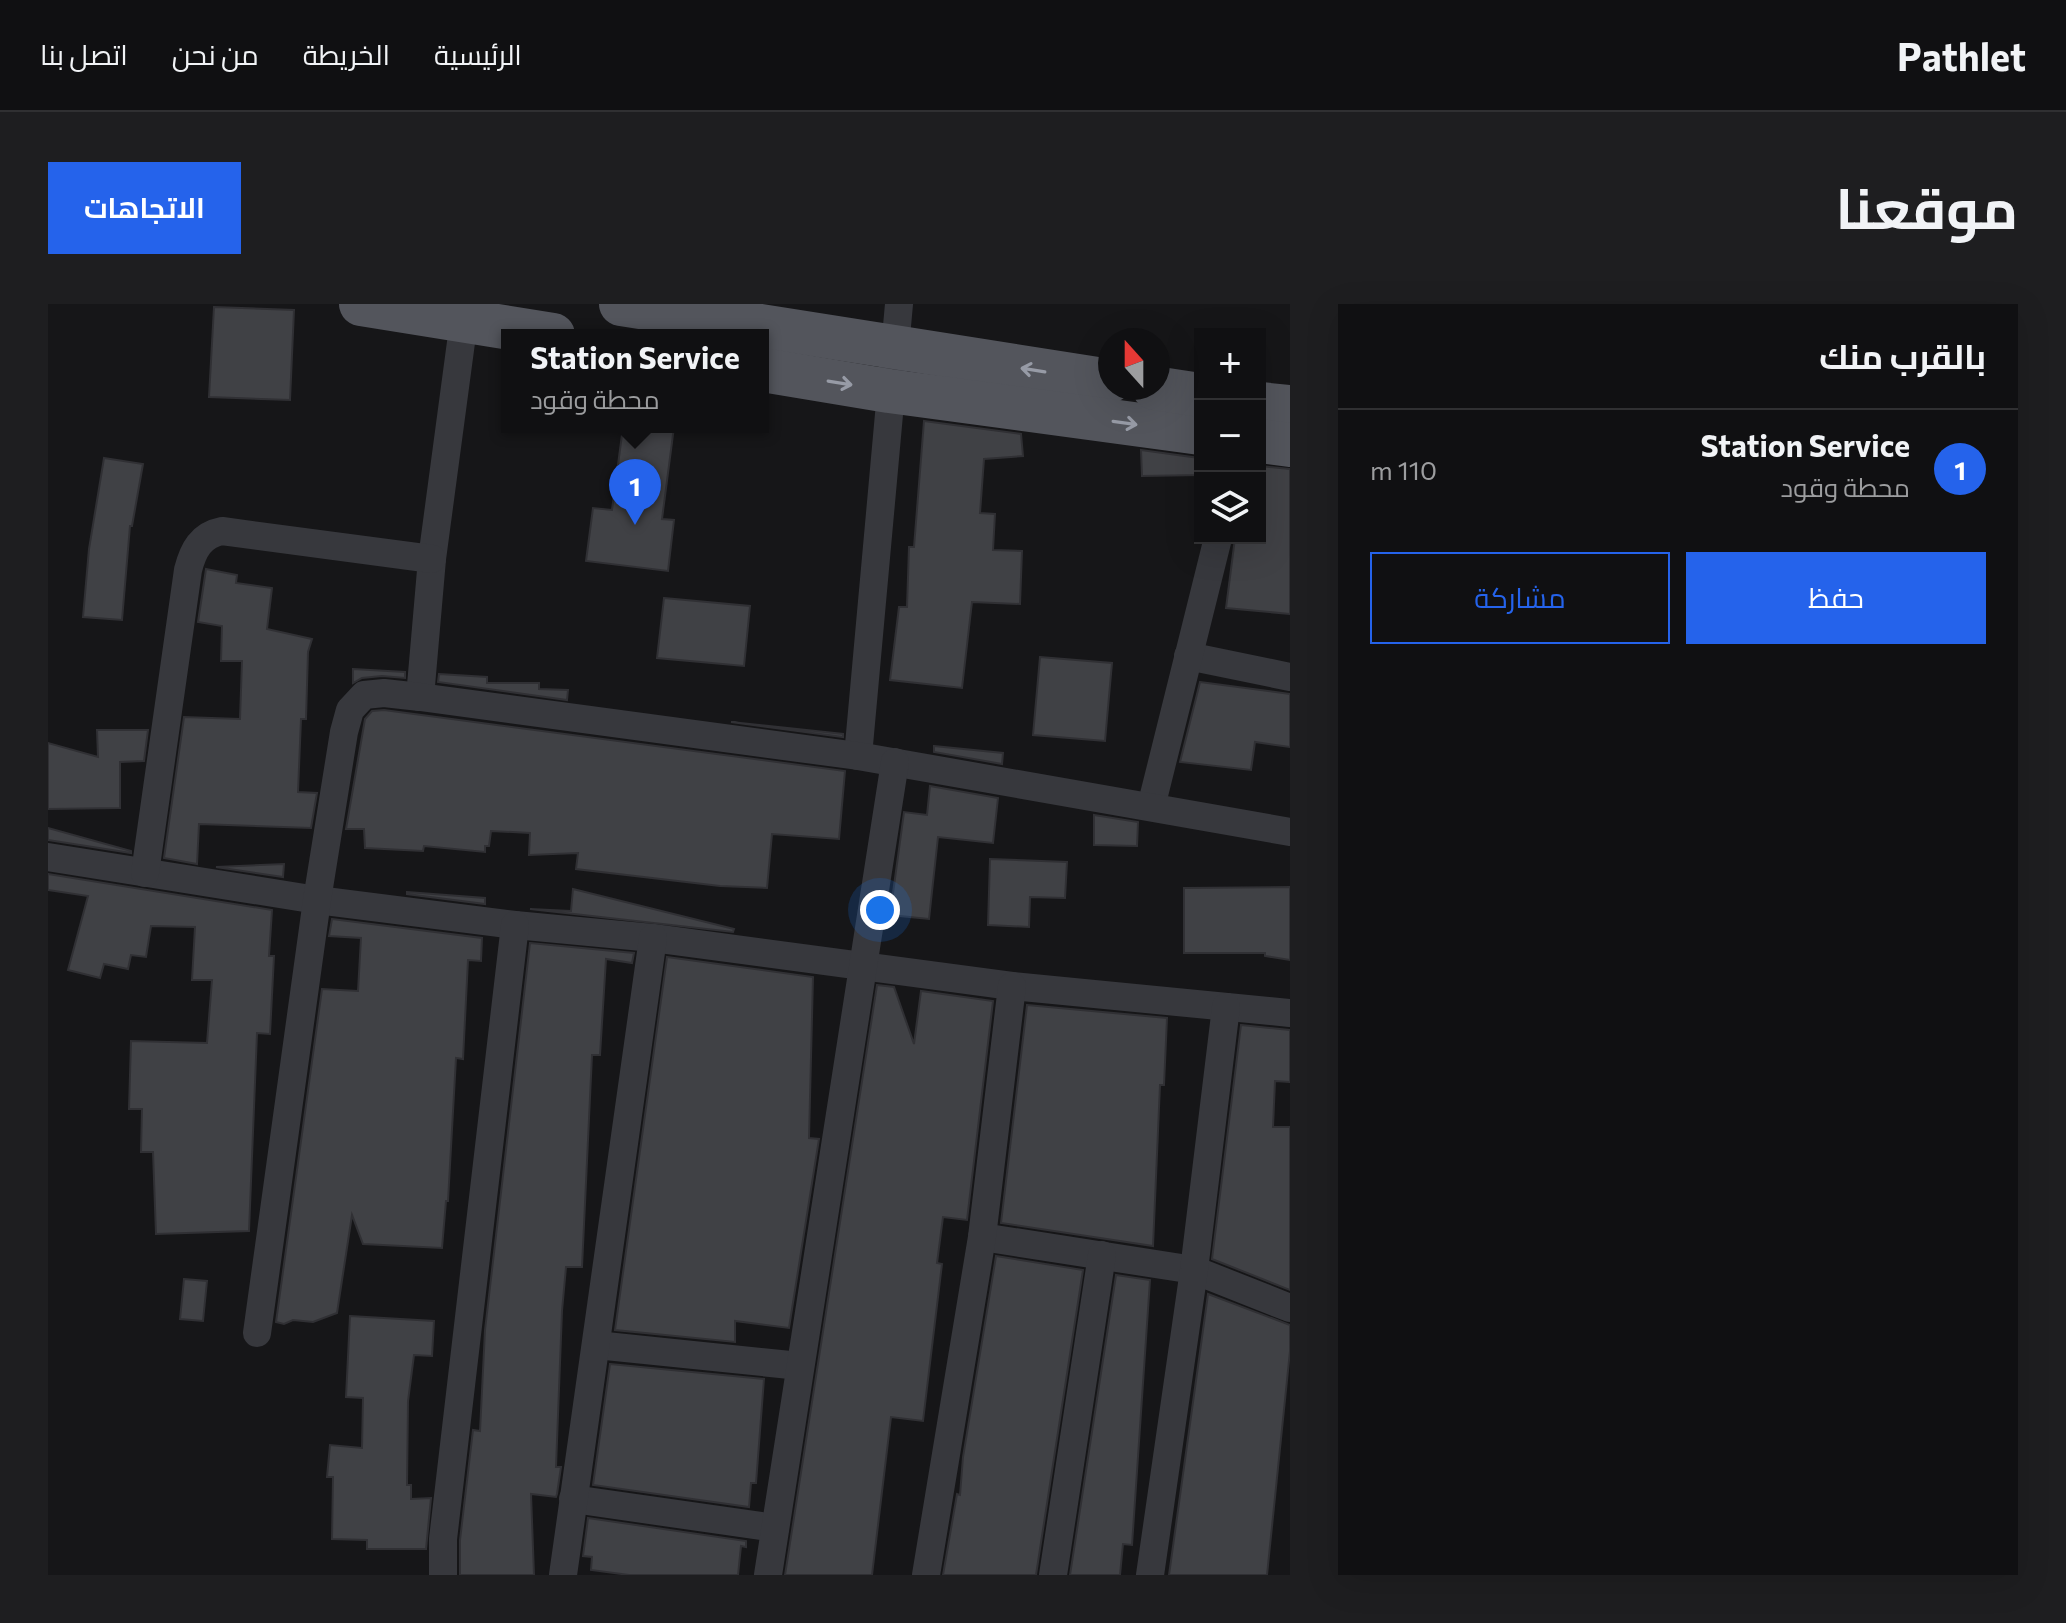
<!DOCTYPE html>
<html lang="ar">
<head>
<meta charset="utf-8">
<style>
	body { margin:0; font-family:Commissioner,Cairo,sans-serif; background:#1e1e20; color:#f1f3f6; direction:rtl }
	.controls { position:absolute; right:24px; top:24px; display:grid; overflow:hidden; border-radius:0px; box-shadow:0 8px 32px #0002 }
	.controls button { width:72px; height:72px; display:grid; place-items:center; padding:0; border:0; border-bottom:2px solid #303032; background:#101012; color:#f1f3f6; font:40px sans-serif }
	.compass { position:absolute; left:1050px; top:24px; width:72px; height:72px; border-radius:50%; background:#101012; box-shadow:0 8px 32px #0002; rotate:339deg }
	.you { position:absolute; left:832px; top:606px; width:28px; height:28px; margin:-20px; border:6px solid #fff; border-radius:50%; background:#1a73e8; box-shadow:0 0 0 12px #1a73e833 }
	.badge { display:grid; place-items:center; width:52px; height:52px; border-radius:50%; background:#2563eb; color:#fff; font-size:26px; font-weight:700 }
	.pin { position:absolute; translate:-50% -66px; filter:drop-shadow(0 2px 4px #0008) }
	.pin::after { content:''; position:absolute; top:42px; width:28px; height:24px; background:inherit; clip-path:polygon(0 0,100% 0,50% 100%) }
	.popup { position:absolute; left:453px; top:25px; width:268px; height:104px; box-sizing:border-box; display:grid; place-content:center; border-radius:0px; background:#101012; filter:drop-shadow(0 2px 6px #0005); font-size:26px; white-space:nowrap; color:#9c9d9f }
	.popup b { font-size:30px; color:#f1f3f6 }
	.popup::after { content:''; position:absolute; left:50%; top:100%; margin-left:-16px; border:16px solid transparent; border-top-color:#101012 }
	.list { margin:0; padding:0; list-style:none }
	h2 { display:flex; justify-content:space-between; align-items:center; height:104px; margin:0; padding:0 32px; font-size:34px }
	h2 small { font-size:26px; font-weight:400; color:#9c9d9f }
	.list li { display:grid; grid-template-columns:52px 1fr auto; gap:24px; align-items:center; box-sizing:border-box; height:120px; padding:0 32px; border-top:2px solid #303032 }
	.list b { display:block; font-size:30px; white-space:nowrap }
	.list p { margin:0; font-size:26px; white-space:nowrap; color:#9c9d9f }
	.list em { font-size:26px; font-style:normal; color:#9c9d9f }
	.actions { display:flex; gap:16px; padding:24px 32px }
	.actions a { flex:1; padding:18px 0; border:2px solid #2563eb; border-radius:0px; text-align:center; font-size:28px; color:#2563eb }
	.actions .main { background:#2563eb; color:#fff }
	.icon { flex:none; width:44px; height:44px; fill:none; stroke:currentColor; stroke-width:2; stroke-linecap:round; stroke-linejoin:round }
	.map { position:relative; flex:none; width:1242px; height:1271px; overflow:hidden; direction:ltr; border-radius:0px }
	header { display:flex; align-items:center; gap:48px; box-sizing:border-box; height:112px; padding:0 40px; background:#101012; border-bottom:2px solid #303032 }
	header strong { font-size:38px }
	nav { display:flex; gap:44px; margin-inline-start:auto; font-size:28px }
	.intro { display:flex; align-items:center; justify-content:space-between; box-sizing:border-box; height:192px; padding:0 48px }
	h1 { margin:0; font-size:56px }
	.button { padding:20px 36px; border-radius:0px; background:#2563eb; color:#fff; font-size:28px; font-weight:700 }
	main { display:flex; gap:48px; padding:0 48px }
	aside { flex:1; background:#101012; border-radius:0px; box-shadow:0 8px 32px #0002 }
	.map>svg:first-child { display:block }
	.building { fill:#404145; stroke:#303034; stroke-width:2 }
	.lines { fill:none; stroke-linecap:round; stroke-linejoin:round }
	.minor { stroke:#37383d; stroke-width:28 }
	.primary { stroke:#53555c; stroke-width:44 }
	.oneway { stroke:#979ba6 }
</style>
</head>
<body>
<header>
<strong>Pathlet</strong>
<nav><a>الرئيسية</a><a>الخريطة</a><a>من نحن</a><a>اتصل بنا</a></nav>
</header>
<div class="intro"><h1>موقعنا</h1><a class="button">الاتجاهات</a></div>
<main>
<aside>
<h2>بالقرب منك<small></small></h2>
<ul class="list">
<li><span class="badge">1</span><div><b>Station Service</b><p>محطة وقود</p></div><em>110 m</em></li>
</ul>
<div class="actions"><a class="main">حفظ</a><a>مشاركة</a></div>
</aside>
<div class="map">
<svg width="1242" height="1271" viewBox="0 0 1242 1271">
	<rect width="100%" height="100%" fill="#161618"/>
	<g class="building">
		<polygon points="166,3 246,6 242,96 161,93"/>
		<polygon points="876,117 973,130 975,152 936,155 932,209 947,210 945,246 974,247 972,300 924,298 914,384 842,376 851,303 859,303 861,243 866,243"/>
		<polygon points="575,123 626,123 614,215 626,216 620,267 538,257 545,204 564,206"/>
		<polygon points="1093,146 1151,154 1152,171 1094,172"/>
		<polygon points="56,154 95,160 84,222 82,222 74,316 35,313 41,245"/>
		<polygon points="1212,162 1242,165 1242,310 1178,304 1187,234 1212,234"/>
		<polygon points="158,265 189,271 188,279 224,284 219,325 264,335 260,348 258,415 253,415 250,488 269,489 263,524 151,520 149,560 116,554 136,413 192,415 194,357 173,357 174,322 150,318"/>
		<polygon points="616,294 702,302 696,362 609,354"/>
		<polygon points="992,353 1064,359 1057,437 985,431"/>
		<polygon points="305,365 357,368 357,374 334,372 314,374 305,379"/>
		<polygon points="391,370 439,373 439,379 491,379 491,385 520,386 519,396 390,378"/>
		<polygon points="1152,378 1242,390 1242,443 1207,438 1203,466 1132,458"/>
		<polygon points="336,406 797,467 791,535 724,530 719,584 672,582 528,565 530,549 481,551 482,529 443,527 441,542 437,542 437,548 376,542 375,547 317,544 316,525 298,525 317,415 324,407"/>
		<polygon points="683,418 795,430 795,433"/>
		<polygon points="49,426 100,426 96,457 72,458 72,504 0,505 0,439 50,453"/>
		<polygon points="886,442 955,449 954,460 886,448"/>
		<polygon points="882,482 950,494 945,539 890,533 881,615 842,611 856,508 879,511"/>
		<polygon points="1046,511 1090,518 1089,542 1046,541"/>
		<polygon points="0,524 83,547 83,549 0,536"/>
		<polygon points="942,555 1019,558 1017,594 982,593 981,623 940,621"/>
		<polygon points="236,560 235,573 168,563"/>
		<polygon points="0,570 224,606 221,652 226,652 222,730 209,729 201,927 108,930 105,848 93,848 94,805 81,805 83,737 159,739 164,676 144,676 147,623 103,622 98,653 83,651 80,665 56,660 52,674 20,666 40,592 0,586"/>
		<polygon points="1242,583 1242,656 1217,652 1217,649 1136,649 1136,584"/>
		<polygon points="525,585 686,625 685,628 482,605 523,607"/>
		<polygon points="359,588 437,594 437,600 359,590"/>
		<polygon points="284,615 434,634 433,657 420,656 415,755 408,754 400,897 398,897 394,944 315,940 304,911 289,1009 265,1018 245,1016 236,1020 228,1018 274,685 310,687 313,634 281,632"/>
		<polygon points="482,639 586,649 584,659 558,655 552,751 544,751 534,963 518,963 514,1007 508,1163 513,1163 509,1190 508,1193 483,1190 486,1271 412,1271 412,1236 425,1126 432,1127 437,1026"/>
		<polygon points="619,653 765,673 761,834 771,835 741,1024 687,1017 687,1038 567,1026"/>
		<polygon points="829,681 846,683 866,740 873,687 945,697 919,916 895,913 889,959 894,960 875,1117 843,1113 824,1271 737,1271"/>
		<polygon points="979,701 1119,714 1116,781 1112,781 1105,942 953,919"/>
		<polygon points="1193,721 1242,726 1242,778 1227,777 1225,823 1242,823 1242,986 1164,955"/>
		<polygon points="948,952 1035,966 988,1271 895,1271 909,1190 912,1191 915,1153"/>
		<polygon points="1068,971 1102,976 1084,1241 1075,1240 1072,1271 1022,1271"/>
		<polygon points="136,975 159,977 155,1017 132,1015"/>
		<polygon points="1160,990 1242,1021 1242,1047 1219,1271 1121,1271"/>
		<polygon points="302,1012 386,1017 384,1052 366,1051 360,1097 359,1181 363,1181 363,1195 383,1194 378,1245 319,1245 319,1236 284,1235 285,1173 279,1173 282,1141 314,1144 315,1094 298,1093"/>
		<polygon points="562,1060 716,1075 708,1179 703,1179 701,1203 545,1181"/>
		<polygon points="540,1214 698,1237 698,1243 693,1242 690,1271 581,1271 543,1266 544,1253 535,1252"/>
	</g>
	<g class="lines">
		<g class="minor">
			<polyline points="1140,352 1242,373"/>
			<polyline points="372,393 384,255 418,1"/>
			<polyline points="810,452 851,0"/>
			<polyline points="1103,503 1170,234"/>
			<polyline points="0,553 269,596 467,621 605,634 964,682 1242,709"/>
			<path d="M97 569 140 266C145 246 153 231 174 227L384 255"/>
			<polyline points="934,933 1146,966 1242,1004"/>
			<polyline points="209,1029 269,596 296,428 302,406 316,391 336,389 372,393 810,452 1242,528"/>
			<polyline points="548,1041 752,1062"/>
			<polyline points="525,1195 727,1224"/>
			<polyline points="395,1271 395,1235 467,621"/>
			<polyline points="515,1271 605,634"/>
			<polyline points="720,1271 847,458"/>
			<polyline points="878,1271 934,933 964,682"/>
			<polyline points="1005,1271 1054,951"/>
			<polyline points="1102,1271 1146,966 1178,703"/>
		</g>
		<g class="primary">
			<polyline points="313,0 505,31"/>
			<polyline points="573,0 1062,77"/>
			<polyline points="715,66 841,87 1152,129"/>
			<polyline points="1106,84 1152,91"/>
			<polyline points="1212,100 1242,103"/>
			<polyline points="1212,137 1242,141"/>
		</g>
	</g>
	<defs><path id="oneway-shaft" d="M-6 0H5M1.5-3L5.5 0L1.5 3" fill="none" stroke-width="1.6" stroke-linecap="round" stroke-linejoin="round" transform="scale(2)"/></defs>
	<g class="oneway">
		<use href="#oneway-shaft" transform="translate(985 66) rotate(-171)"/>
		<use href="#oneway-shaft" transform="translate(792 79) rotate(9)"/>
		<use href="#oneway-shaft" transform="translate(1077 119) rotate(8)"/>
	</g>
</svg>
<div class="controls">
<button>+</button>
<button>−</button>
<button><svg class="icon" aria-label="layers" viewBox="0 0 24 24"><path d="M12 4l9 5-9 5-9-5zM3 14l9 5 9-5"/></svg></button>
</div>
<svg class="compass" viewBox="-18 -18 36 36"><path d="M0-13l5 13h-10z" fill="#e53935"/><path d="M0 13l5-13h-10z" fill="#9c9d9f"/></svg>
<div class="you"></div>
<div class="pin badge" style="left:587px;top:221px">1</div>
<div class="popup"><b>Station Service</b>محطة وقود</div>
</div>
</main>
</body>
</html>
